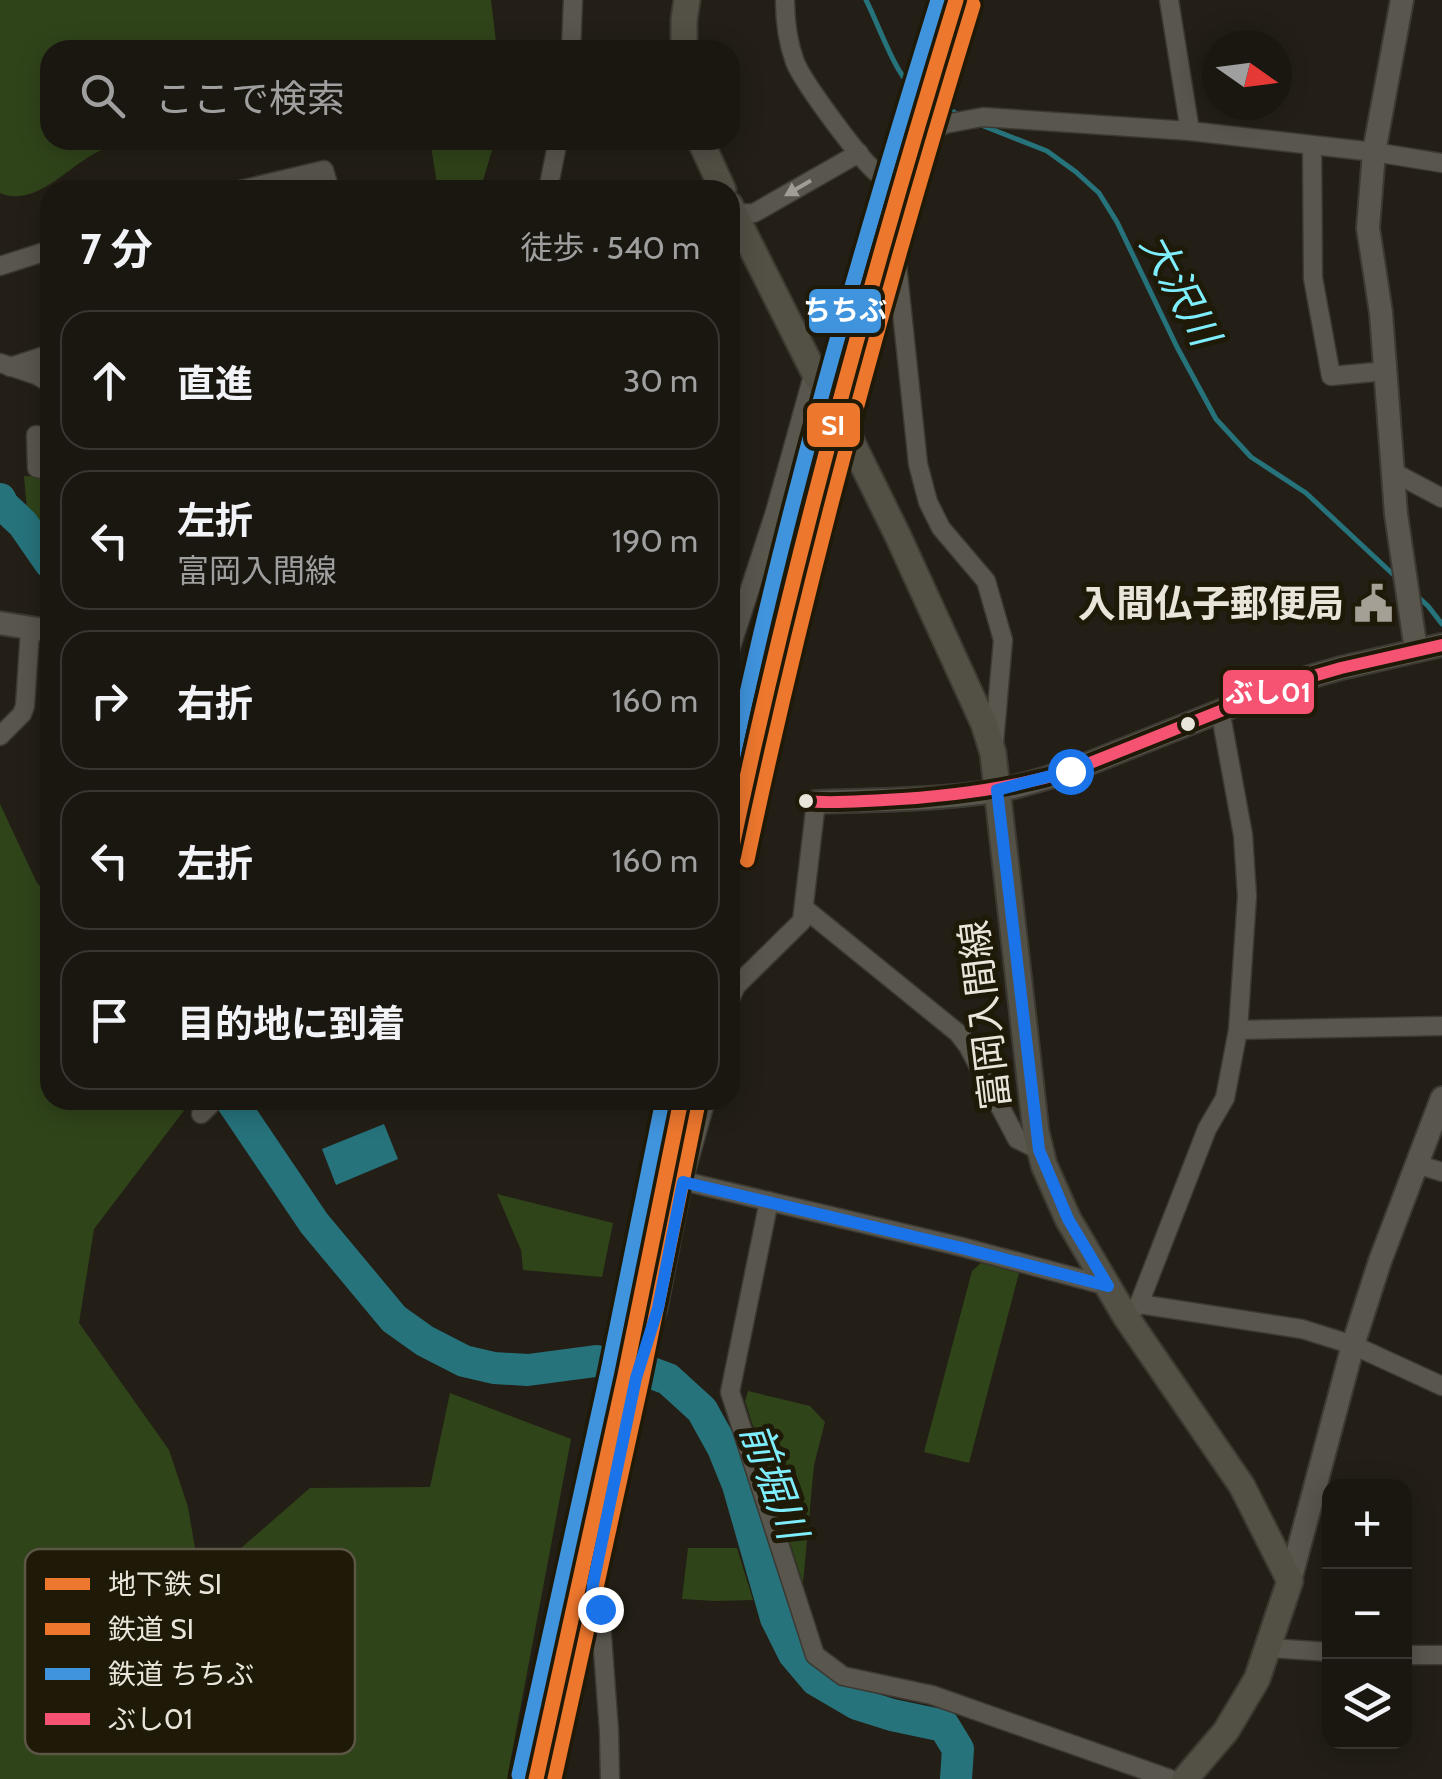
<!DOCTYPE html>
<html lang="ja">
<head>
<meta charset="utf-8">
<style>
	body { margin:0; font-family:Cabin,"Noto Sans JP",sans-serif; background:#232019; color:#f1f3f6 }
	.controls { position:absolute; right:30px; bottom:30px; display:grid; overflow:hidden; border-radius:20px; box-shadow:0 5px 25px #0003 }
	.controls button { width:90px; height:90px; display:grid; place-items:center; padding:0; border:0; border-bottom:2px solid #383630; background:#1a1710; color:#f1f3f6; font:50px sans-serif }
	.compass { position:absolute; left:1202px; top:30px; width:90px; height:90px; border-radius:50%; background:#1a1710; box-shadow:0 5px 25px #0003; rotate:104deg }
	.stop { position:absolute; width:30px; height:30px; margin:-22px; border:8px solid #1a73e8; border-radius:50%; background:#fff }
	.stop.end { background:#1a73e8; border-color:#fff; box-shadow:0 2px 10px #0008 }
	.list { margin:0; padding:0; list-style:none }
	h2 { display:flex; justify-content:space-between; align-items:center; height:130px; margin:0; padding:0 40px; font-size:42px }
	h2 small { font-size:32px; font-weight:400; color:#9f9f9f }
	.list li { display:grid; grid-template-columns:65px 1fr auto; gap:30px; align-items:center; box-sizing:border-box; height:140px; margin:0 20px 20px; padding:0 20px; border:2px solid #383630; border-radius:30px }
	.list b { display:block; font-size:38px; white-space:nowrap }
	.list p { margin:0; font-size:32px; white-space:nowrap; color:#9f9f9f }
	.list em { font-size:32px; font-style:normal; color:#9f9f9f }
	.icon { flex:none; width:55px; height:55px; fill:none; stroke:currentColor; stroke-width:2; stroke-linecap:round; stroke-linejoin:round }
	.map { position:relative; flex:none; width:1442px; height:1779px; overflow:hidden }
	.search { position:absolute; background:#1a1710; box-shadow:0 5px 25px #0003; left:40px; top:40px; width:700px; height:110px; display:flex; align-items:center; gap:25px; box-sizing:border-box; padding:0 35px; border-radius:30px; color:#9f9f9f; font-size:38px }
	.panel { position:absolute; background:#1a1710; box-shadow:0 5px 25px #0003; left:40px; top:180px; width:700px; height:930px; border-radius:30px }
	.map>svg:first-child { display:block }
	.green { fill:#30441a }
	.water { fill:#26737c }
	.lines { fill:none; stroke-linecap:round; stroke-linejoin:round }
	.stream { stroke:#26737c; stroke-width:5 }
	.river { stroke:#26737c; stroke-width:32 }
	.minor-casing { stroke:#3c3932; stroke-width:21 }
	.tertiary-casing { stroke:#3c3932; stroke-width:26 }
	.secondary-casing { stroke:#3c3932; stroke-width:29 }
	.minor { stroke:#58564d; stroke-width:18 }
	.tertiary { stroke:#58564d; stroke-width:22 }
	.secondary { stroke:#535046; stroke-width:25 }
	.bus-1-casing { stroke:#1f1908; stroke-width:20 }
	.bus-1 { stroke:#f65372; stroke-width:12 }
	.rail-1-casing { stroke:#1f1908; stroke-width:22 }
	.rail-2-casing { stroke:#1f1908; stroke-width:22 }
	.rail-1 { stroke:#ed772d; stroke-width:15 }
	.rail-2 { stroke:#4094de; stroke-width:15 }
	.metro-1-casing { stroke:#1f1908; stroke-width:22 }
	.metro-1 { stroke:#ed772d; stroke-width:15 }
	.oneway { fill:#a09e94 }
	.route { stroke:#1a73e8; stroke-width:12 }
	.bus-dot { fill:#e9e5da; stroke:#1f1908; stroke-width:4 }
	.labels { text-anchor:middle; stroke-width:10; stroke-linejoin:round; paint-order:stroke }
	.poi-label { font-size:38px; font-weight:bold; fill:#e9e5da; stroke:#1f1908; text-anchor:end }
	.street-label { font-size:38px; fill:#e9e5da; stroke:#1f1908 }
	.water-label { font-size:40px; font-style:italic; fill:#7eedfc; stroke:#1f1908 }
	.key { fill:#1f1908; stroke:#5c5647; stroke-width:2.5 }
	.key-label { font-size:28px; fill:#e9e5da }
	.line-badge { stroke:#1f1908; stroke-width:4 }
	.badge-label { font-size:28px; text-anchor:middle; font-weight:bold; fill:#fff }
</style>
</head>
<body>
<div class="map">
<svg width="1442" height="1779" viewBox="0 0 1442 1779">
	<rect width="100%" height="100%" fill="#231f16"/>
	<g class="green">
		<path d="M0 0H491L497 50H50V140H129C117 145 103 148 92 155 64 171 34 207 0 193Z"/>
		<polygon points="430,140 495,140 482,184 438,190"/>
		<polygon points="24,476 50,477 50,532 28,522"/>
		<polygon points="0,804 37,883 50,896 50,1100 192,1100 94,1229 79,1323 169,1450 188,1507 201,1583 310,1488 430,1487 450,1393 571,1439 507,1779 0,1779"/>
		<polygon points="497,1194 613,1223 602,1277 523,1270 521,1250"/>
		<polygon points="981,1263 1019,1273 969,1463 924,1452 972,1271"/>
		<polygon points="748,1391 810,1406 825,1422 814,1465 803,1583 745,1401"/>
		<polygon points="688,1548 737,1548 753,1600 715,1601 682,1599"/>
	</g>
	<polygon class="water" points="384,1124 398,1159 336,1185 322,1149"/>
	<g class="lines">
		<g class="stream">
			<path d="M866 0C877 21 894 70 910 85 924 97 942 107 958 114"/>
			<polyline points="981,125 1047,151 1076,172 1099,193 1117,222 1177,347 1216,419 1251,457 1306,493 1397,578"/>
			<polyline points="0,521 23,524"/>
			<polyline points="1416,595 1428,606 1442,624"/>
		</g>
		<g class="river">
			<polyline points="0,499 3,505 23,524 50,563"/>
			<polyline points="231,1100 314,1223 394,1319 425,1341 464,1361 494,1368 528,1370 596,1361 649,1372 668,1379 702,1410 723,1448 738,1485 776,1618 794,1654 816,1680 857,1704 892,1715 944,1726 958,1749 956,1779"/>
		</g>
		<defs>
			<g id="minor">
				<path d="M785 0C785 20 788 43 795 62 803 82 864 166 881 176 889 180 902 182 911 184"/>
				<polyline points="1169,0 1190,131"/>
				<polyline points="571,50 573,0"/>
				<polyline points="1312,145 1313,278 1331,376 1386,371"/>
				<polyline points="240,190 324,170 330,190"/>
				<polyline points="548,190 558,140"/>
				<polyline points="734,214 754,213 859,153"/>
				<polyline points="0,266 50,250"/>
				<polyline points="0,363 36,375 50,383"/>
				<polyline points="10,367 50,354"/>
				<polyline points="36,435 37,468 50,471"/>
				<polyline points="1393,472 1442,498"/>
				<polyline points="730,650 775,512 814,372"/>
				<polyline points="0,736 22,714 25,706 30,629"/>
				<polyline points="994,743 1003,640 986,581 941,528 928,502 918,464 894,236 928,133 945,124 983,117 1190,131 1374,152 1442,163"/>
				<polyline points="804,908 958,1033 968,1046 1017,1139 1039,1150"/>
				<polyline points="730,999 736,986 802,921 816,802"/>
				<polyline points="1238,1030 1442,1026"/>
				<polyline points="201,1114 215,1100"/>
				<polyline points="1416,1164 1442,1172"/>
				<polyline points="683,1181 962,1247 1108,1286"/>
				<polyline points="769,1201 730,1392 815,1655 843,1676 932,1695 1170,1779"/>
				<polyline points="1139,1304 1207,1129 1225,1098 1238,1030 1247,896 1243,835 1220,710"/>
				<polyline points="1133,1310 1139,1304 1302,1329 1353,1345 1442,1386"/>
				<polyline points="1269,1648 1330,1652"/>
				<polyline points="1404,1655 1442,1655"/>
				<polyline points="610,1779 609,1731 600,1609 592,1595 593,1585 640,1360 658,1309 683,1181 706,1100"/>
			</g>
			<g id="tertiary">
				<polyline points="1402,0 1374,152 1368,228 1381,313 1396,514 1416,650"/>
				<polyline points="0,623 50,631"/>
				<path d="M816 802C875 800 936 800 995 791 1020 787 1045 778 1070 771L1296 681 1341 668 1442 645"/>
				<polyline points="1290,1581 1353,1345 1380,1261 1442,1098"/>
			</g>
			<g id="secondary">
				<polyline points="684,50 684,20 687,0"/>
				<polyline points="700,140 723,190"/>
				<polyline points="730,205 814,372 835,408 898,536 984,724 993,753 1036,1132 1044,1165 1068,1219 1126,1317 1242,1486 1290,1581 1257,1679 1226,1731 1185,1779"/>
			</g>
		</defs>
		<use href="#minor" class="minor-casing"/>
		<use href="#tertiary" class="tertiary-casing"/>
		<use href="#secondary" class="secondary-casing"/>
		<use href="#minor" class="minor"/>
		<use href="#tertiary" class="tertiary"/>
		<use href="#secondary" class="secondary"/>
		<defs>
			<path id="bus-1" d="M806 801C832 804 858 801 884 800 948 797 1009 789 1070 771L1296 681 1341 668 1442 645"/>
		</defs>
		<use href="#bus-1" class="bus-1-casing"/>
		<use href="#bus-1" class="bus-1"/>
		<defs>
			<g id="rail-1">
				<path d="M747 860C808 571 886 287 973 5"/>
				<polyline points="554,1779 642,1379 698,1103"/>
			</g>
			<g id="rail-2">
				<path d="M730 771C785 510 859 254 938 0"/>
				<polyline points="519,1775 608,1371 663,1100"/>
			</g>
		</defs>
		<use href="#rail-1" class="rail-1-casing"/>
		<use href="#rail-2" class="rail-2-casing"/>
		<use href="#rail-1" class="rail-1"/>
		<use href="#rail-2" class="rail-2"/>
		<defs>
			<g id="metro-1">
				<path d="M730 856C791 567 869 283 956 0"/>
				<polyline points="536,1779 625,1375 681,1100"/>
			</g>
		</defs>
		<use href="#metro-1" class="metro-1-casing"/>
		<use href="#metro-1" class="metro-1"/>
	</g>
	<defs><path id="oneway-solid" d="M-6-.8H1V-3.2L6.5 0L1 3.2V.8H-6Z" transform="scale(2.5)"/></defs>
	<use class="oneway" href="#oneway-solid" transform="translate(798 188) rotate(150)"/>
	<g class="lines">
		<polyline class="route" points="600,1609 592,1595 593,1584 636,1378 658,1308 683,1182 962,1248 1108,1286 1068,1219 1039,1150 997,790 1070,771"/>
	</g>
	<defs>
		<symbol id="civic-bare" viewBox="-9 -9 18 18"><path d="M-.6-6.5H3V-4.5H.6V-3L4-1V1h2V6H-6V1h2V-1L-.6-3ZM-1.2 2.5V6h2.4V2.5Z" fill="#a4a095" stroke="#1f1908" stroke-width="2.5" paint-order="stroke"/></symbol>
	</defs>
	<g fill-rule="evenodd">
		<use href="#civic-bare" x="1346" y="576" width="55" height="55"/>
	</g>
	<g class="bus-dot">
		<circle cx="1188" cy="724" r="9"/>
		<circle cx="806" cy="801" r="9"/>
	</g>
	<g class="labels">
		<g class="poi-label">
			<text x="1344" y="617">入間仏子郵便局</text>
		</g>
		<g class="street-label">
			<text transform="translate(985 1015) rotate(-97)" y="13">富岡入間線</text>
		</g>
		<g class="water-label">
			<text transform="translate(1180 289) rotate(62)" y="14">大沢川</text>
			<text transform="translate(774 1481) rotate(70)" y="14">前堀川</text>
		</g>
	</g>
	<rect x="25" y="1549" width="330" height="205" rx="15" class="key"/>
	<rect x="45" y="1578" width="45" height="12" fill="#ed772d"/>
	<rect x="45" y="1623" width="45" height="12" fill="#ed772d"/>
	<rect x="45" y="1668" width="45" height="12" fill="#4094de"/>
	<rect x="45" y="1713" width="45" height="12" fill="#f65372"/>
	<g class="key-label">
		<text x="108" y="1594">地下鉄 SI</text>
		<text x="108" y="1639">鉄道 SI</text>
		<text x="108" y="1684">鉄道 ちちぶ</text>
		<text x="108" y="1729">ぶし01</text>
	</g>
	<g class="line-badge">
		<rect x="807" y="287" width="76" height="48" rx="10" fill="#4094de"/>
		<rect x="805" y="401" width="57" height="48" rx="10" fill="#ed772d"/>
		<rect x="1221" y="668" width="95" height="48" rx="10" fill="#f65372"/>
	</g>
	<g class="badge-label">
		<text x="845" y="320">ちちぶ</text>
		<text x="833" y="435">SI</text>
		<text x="1268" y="702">ぶし01</text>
	</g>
</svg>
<div class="controls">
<button>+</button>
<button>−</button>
<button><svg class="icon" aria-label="layers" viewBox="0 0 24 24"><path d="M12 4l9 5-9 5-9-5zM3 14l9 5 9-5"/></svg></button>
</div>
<svg class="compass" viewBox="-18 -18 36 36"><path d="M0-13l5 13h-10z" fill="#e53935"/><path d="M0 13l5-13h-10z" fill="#9f9f9f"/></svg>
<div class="stop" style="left:1070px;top:771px"></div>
<div class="stop end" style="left:600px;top:1609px"></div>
<div class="search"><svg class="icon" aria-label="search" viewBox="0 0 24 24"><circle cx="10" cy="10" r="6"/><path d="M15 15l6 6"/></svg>ここで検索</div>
<section class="panel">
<h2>7 分<small>徒歩 · 540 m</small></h2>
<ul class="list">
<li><svg class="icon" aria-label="ahead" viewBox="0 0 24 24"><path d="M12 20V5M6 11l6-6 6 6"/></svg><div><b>直進</b></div><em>30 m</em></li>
<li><svg class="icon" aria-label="left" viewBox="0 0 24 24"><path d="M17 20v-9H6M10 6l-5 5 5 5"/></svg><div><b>左折</b><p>富岡入間線</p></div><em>190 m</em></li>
<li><svg class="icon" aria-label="right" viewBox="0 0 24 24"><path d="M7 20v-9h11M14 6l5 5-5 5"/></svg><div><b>右折</b></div><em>160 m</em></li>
<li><svg class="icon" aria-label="left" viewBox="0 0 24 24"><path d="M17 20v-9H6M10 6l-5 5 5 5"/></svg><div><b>左折</b></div><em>160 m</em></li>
<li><svg class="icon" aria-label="arrive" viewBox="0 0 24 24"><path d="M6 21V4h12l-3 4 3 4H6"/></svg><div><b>目的地に到着</b></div></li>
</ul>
</section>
</div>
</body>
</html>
